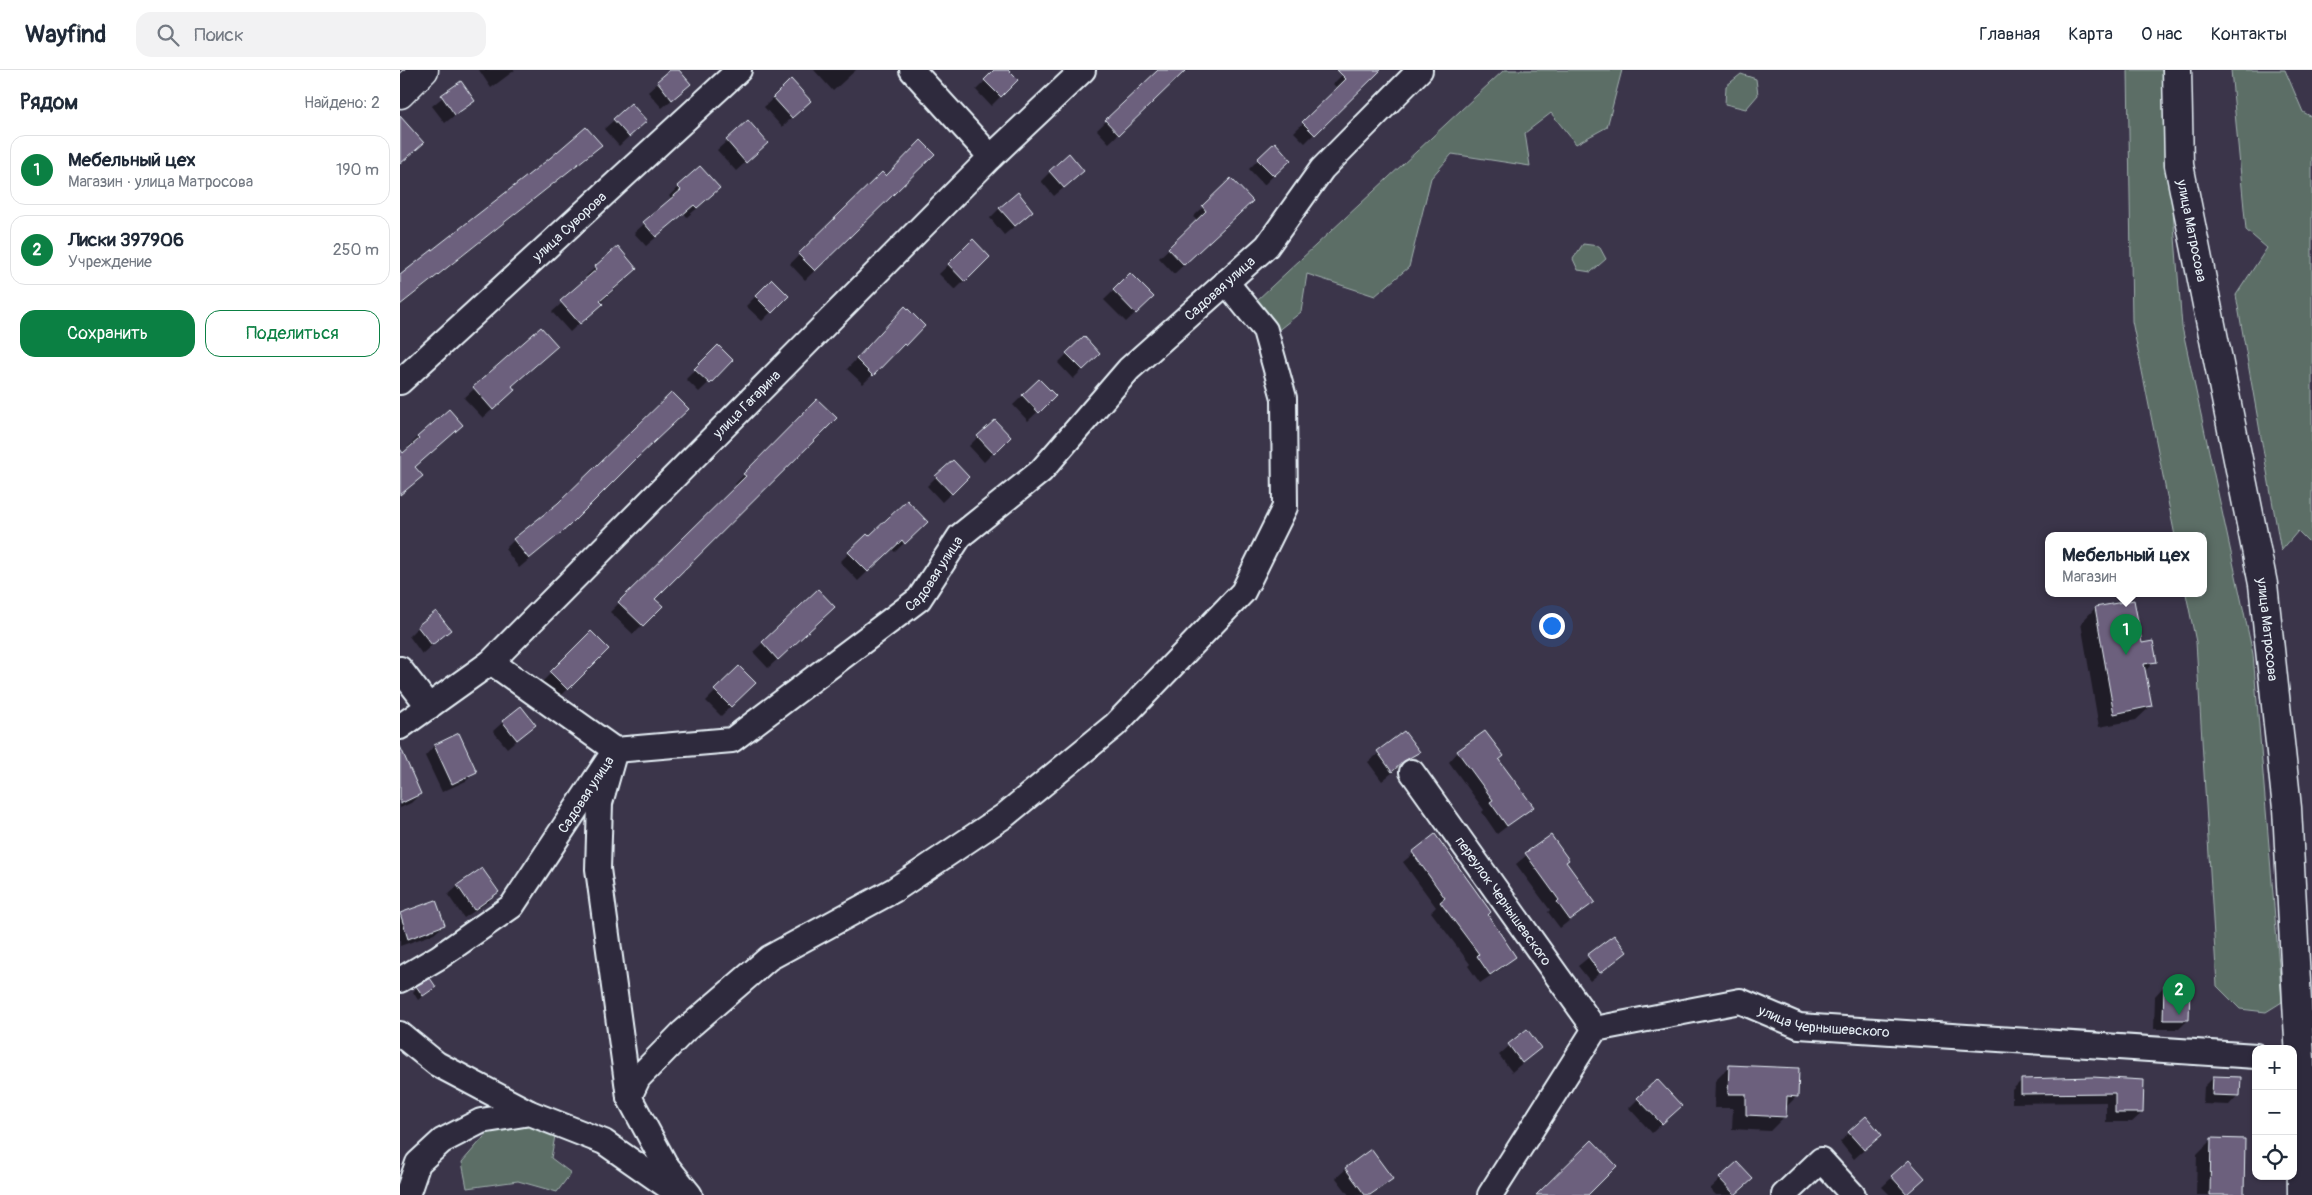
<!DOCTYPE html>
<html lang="ru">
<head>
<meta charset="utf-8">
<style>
	body { margin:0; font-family:Pangolin,sans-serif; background:#f2f2f3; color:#1f2937 }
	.controls { position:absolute; right:15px; bottom:15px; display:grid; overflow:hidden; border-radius:10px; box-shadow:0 1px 4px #0004 }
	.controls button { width:45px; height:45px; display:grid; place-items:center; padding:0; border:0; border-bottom:1px solid #e0e1e3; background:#fff; color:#1f2937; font:25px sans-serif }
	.you { position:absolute; left:1151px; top:555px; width:18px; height:18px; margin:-12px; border:4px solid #fff; border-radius:50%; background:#1a73e8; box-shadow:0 0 0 8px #1a73e833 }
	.badge { display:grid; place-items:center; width:32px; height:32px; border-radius:50%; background:#0b8043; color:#fff; font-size:16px; font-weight:700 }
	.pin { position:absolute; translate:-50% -41px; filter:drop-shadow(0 1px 2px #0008) }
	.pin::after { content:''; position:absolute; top:26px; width:18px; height:15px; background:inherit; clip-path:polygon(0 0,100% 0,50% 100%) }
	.popup { position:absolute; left:1645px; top:462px; width:162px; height:65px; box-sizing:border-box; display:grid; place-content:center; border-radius:10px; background:#fff; filter:drop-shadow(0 1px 4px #0005); font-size:16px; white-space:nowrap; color:#747a83 }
	.popup b { font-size:19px; color:#1f2937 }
	.popup::after { content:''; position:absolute; left:50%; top:100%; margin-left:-10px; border:10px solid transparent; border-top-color:#fff }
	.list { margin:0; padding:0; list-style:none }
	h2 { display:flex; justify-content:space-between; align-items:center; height:65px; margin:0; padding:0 20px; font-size:21px }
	h2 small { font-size:16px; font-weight:400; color:#747a83 }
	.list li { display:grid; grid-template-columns:32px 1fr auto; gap:15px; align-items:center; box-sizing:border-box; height:70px; margin:0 10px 10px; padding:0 10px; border:1px solid #e0e1e3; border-radius:15px }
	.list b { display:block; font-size:19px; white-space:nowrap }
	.list p { margin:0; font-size:16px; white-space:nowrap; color:#747a83 }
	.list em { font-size:16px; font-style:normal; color:#747a83 }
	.actions { display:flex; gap:10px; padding:15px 20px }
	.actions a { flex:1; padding:11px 0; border:1px solid #0b8043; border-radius:15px; text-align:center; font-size:18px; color:#0b8043 }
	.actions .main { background:#0b8043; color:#fff }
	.icon { flex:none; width:28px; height:28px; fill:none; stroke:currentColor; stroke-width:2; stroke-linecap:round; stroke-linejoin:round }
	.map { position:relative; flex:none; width:1912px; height:1125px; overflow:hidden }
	header { display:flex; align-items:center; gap:30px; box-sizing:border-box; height:70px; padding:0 25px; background:#fff; border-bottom:1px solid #e0e1e3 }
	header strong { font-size:24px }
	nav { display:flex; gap:28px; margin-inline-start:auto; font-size:18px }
	.search { width:350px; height:45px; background:#f2f2f3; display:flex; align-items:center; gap:12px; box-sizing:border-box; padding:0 18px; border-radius:15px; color:#747a83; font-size:19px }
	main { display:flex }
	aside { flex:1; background:#fff }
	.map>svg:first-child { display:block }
	.green { fill:#5b6e66; stroke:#a2b0af }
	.shadow { fill:#0007 }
	.building { fill:#6c607d; stroke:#e8f1f8 }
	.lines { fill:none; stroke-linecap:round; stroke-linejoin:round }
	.street-casing { stroke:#e8f1f8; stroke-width:28 }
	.secondary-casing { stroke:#e8f1f8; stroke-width:31 }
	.street { stroke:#2f2a3d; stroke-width:24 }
	.secondary { stroke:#2f2a3d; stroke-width:28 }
	.labels { text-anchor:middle; stroke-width:5; stroke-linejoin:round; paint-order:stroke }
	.street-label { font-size:14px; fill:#e8f1f8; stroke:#2f2a3d }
</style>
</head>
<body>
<header>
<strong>Wayfind</strong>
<div class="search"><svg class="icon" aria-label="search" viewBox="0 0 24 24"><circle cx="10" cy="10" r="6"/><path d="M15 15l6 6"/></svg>Поиск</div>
<nav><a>Главная</a><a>Карта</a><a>О нас</a><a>Контакты</a></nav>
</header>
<main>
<aside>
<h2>Рядом<small>Найдено: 2</small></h2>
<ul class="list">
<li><span class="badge">1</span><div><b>Мебельный цех</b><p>Магазин · улица Матросова</p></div><em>190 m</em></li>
<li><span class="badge">2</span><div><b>Лиски 397906</b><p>Учреждение</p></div><em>250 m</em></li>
</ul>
<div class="actions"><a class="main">Сохранить</a><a>Поделиться</a></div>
</aside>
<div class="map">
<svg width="1912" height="1125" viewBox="0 0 1912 1125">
	<rect width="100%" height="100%" fill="#3b354a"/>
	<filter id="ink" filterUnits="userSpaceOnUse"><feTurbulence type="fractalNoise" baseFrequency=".02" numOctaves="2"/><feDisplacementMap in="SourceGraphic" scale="10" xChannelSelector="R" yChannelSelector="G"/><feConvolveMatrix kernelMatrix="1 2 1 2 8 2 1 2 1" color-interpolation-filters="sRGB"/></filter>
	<g filter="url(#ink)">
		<g class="green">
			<polygon points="1104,0 1222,0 1207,57 1176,74 1151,43 1125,63 1130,96 1052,84 1031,108 1009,197 975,226 907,204 901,242 876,262 857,230"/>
			<polygon points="1728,0 1762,0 1782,257 1853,584 1882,932 1866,942 1840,939 1817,916 1796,572 1786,524 1804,524 1804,466 1775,466 1732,251"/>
			<polygon points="1831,0 1885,0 1903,42 1912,47 1912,475 1898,461 1881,481 1836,225 1867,178 1846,160"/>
			<polygon points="1341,4 1356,9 1358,25 1346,39 1325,34 1326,16"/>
			<polygon points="1183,174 1199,176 1206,189 1191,202 1178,200 1173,189"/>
			<polygon points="135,1056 155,1066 151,1088 171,1103 157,1122 118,1111 67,1118 62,1092 90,1060"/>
		</g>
		<g class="shadow">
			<polygon points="79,0 115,0 91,18"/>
			<polygon points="272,0 277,0 280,23 262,38 248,22"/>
			<polygon points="414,0 456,0 433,21"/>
			<polygon points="596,0 606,0 617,10 591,36 576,20"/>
			<polygon points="759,0 786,0 709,73 697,60"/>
			<polygon points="947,0 969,0 937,41 905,73 894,62 938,19 933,14"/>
			<polygon points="391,11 400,40 382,57 364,37"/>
			<polygon points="60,13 73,31 45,53 32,36"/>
			<polygon points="214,50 245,51 219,76 204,59"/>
			<polygon points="348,52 357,82 336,101 317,80"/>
			<polygon points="200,75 190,85 0,236 0,207"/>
			<polygon points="533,84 405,210 390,194 482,104 486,108"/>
			<polygon points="858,90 880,99 864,115 849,99"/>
			<polygon points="650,102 673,110 654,126 641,111"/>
			<polygon points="831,110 842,141 774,204 759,188 798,151 793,147"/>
			<polygon points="278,117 309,128 287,147 284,143 246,176 234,163 272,129 269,126"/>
			<polygon points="600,138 622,150 604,165 590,148"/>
			<polygon points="573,171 589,187 555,220 539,204"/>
			<polygon points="196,197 236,199 170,262 152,242 188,209 186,206"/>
			<polygon points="730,205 752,227 726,252 704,230"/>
			<polygon points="372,210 387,226 362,251 346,236"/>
			<polygon points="495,247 523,256 463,314 447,299"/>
			<polygon points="141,259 104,329 83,348 64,328"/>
			<polygon points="318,277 332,290 299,322 286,309"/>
			<polygon points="699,283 673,309 658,293 667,284"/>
			<polygon points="639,310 654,326 628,351 613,335"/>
			<polygon points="417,331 435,348 254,529 261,536 233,564 210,542 337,416 335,414"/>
			<polygon points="61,355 14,397 0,425 0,387 10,379 8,377 18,367"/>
			<polygon points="578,367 600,376 584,392 569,376"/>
			<polygon points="227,396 157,466 119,498 105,479 114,470"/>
			<polygon points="536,407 568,407 542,432 527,416"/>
			<polygon points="516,461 495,482 491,479 458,511 440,492 467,465 469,467"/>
			<polygon points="418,521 424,546 368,598 353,582"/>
			<polygon points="1733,531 1741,574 1755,591 1744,602 1751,636 1736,650 1699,657 1681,553 1695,538"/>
			<polygon points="18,557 49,560 22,584 9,566"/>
			<polygon points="191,563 207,579 158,628 142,612"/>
			<polygon points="339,598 354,613 321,646 306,631"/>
			<polygon points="103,652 134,655 107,678 93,661"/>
			<polygon points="1004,663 1018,682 982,711 968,692"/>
			<polygon points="59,665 76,701 66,711 42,722 25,686 34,676"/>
			<polygon points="1058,682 1132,737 1097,764 1082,742 1084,740 1049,692"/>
			<polygon points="0,695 20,724 11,733 0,738"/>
			<polygon points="1035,766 1114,887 1105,896 1080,913 1068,896 1070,894 1031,842 1036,837 1003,792"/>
			<polygon points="1150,766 1165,793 1193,832 1160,858 1148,842 1150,840 1116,794"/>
			<polygon points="58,816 97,822 88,832 64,848 48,825"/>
			<polygon points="36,832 44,855 34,864 0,876 0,844"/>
			<polygon points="1214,867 1226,882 1190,911 1178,896"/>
			<polygon points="1764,916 1788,950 1779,959 1754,959 1755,926"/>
			<polygon points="17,917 34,917 18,930 13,922"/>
			<polygon points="1126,961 1140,978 1112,1002 1099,985"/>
			<polygon points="1330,996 1397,1026 1385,1038 1385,1046 1370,1061 1332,1059 1333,1038 1314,1038 1315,1011"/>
			<polygon points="1814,1007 1838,1025 1829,1035 1803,1034 1804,1017"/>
			<polygon points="1621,1011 1742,1011 1742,1043 1732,1052 1706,1052 1706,1032 1612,1033 1612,1020"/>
			<polygon points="1238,1029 1271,1045 1252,1063 1229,1038"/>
			<polygon points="1449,1063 1481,1065 1454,1089 1440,1072"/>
			<polygon points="1811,1070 1842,1125 1796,1125 1797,1084"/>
			<polygon points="1508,1092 1523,1108 1505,1125 1490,1125 1482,1117"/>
			<polygon points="1337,1094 1351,1109 1335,1125 1316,1125 1310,1119"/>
			<polygon points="946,1099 991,1109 972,1125 949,1125 936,1108"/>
		</g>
		<g class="building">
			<polygon points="270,0 279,0 291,14 272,30 257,11"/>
			<polygon points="594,0 608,0 618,10 601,27 584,10"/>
			<polygon points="758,0 786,0 719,65 705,50"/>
			<polygon points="937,0 981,0 915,65 902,52 946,9"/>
			<polygon points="391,9 411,31 392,48 373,27"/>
			<polygon points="61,11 75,31 55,45 41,25"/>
			<polygon points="231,33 247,51 229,67 213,49"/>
			<polygon points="0,46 24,73 0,94"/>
			<polygon points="348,50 368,73 346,93 326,70"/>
			<polygon points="186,57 202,75 0,235 0,205 150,88"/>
			<polygon points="521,70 535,84 415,201 398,184 482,102 486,106"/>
			<polygon points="875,72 891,90 874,106 857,89"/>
			<polygon points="669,83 684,101 664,118 649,101"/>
			<polygon points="300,96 320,118 297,138 294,135 256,167 243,152 281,120 277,116"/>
			<polygon points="831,108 853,131 784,195 768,178 806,141 802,136"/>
			<polygon points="618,122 633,141 615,156 599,138"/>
			<polygon points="573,169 590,187 565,212 548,194"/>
			<polygon points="218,176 237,199 200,231 203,234 180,254 160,231 197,199 195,196"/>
			<polygon points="730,203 754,227 736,244 713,220"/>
			<polygon points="372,209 389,226 372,243 355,226"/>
			<polygon points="505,236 525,256 506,276 504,274 473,306 456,289"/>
			<polygon points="141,257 158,276 112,316 115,320 93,340 73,317"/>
			<polygon points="684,266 700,284 683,300 666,283"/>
			<polygon points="318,275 333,290 310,314 294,299"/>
			<polygon points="639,309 656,326 639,343 622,325"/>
			<polygon points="272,322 289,339 237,388 168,457 129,489 113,469 158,433"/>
			<polygon points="417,329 437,348 255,529 263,536 243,556 218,532 346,406 343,404"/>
			<polygon points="49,339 63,355 15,397 23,406 0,425 0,379 3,383 19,369 17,367"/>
			<polygon points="595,350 611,367 594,384 577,366"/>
			<polygon points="553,390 569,407 552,424 535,406"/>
			<polygon points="507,430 528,452 505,474 502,470 468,502 448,482 467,464 469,466"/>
			<polygon points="418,519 435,537 378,590 362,572"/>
			<polygon points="1734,530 1742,573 1753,571 1757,592 1744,594 1752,636 1714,644 1695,537"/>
			<polygon points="36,541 51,560 32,575 17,556"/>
			<polygon points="191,561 209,579 168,620 150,602"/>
			<polygon points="339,596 356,613 331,637 314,620"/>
			<polygon points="121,636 136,655 117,670 102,651"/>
			<polygon points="1004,661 1020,682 1004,691 992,702 977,681"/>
			<polygon points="1085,661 1104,686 1099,690 1134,737 1107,756 1090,732 1093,730 1057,681"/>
			<polygon points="59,663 77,702 52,714 34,675"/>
			<polygon points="0,676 21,724 0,734"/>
			<polygon points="1035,764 1091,842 1088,845 1116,887 1090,905 1077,886 1079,884 1040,832 1045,828 1012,782"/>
			<polygon points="1151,765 1169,790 1166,792 1195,832 1170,850 1157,832 1159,830 1125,783"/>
			<polygon points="82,798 99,822 74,840 57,815"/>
			<polygon points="36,830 45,855 8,869 0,843"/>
			<polygon points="1214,865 1227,882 1200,903 1187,885"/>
			<polygon points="30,908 36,917 23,926 16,916"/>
			<polygon points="1764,915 1790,915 1789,950 1763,950"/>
			<polygon points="1127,959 1141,978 1122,993 1108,974"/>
			<polygon points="1329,995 1399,998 1398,1027 1387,1026 1386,1047 1346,1045 1346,1024 1328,1024"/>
			<polygon points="1813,1006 1841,1007 1840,1026 1812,1025"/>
			<polygon points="1692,1007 1744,1010 1743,1043 1715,1043 1715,1023 1621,1024 1621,1009"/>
			<polygon points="1257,1009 1282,1036 1262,1054 1237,1028"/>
			<polygon points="1466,1046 1482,1065 1464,1080 1448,1062"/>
			<polygon points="1811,1068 1845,1069 1844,1125 1810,1125"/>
			<polygon points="1192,1070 1217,1096 1188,1125 1136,1125"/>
			<polygon points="971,1079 993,1109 970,1125 965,1125 945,1098"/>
			<polygon points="1509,1090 1525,1108 1507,1124 1491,1106"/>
			<polygon points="1337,1092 1353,1109 1335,1125 1319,1108"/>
		</g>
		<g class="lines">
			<defs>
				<g id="street">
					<polyline points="512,0 591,87"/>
					<path id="s1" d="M0 312 339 0"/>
					<polyline points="91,592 215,680 200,733 198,799 229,1027 265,1094 290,1125"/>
					<polyline points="0,599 29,637"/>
					<path id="s2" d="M0 657 91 592 591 87 683 0"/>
					<path id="s3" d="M1012 702 1195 959"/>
					<path id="s4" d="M0 910 39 887 112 836 215 680 332 670 519 529 560 466 641 401 729 299 867 176 922 99 1020 0"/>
					<polyline points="0,964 37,994 130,1043 204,1072 280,1125"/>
					<polyline points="229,1027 238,1008 283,962 369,888 494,820 604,746 715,655 843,522 885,437 884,328 865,260 826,212"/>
					<polyline points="7,1125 18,1093 42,1071 81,1051 130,1043"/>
					<path id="s5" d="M1090 1125 1195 959 1340 931 1399 956 1856 986"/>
					<polyline points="1384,1125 1421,1090 1453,1125"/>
				</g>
				<g id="secondary">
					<path id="s6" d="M1777 0 1779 95 1863 514 1887 738 1900 989 1902 1125"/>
					<polyline points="0,24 24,0"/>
				</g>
			</defs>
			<use href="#street" class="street-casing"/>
			<use href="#secondary" class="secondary-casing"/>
			<use href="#street" class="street"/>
			<use href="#secondary" class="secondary"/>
		</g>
	</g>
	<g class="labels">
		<g class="street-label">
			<text dy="5" stroke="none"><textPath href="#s1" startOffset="230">улица Суворова</textPath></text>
			<text dy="5" stroke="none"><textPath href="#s6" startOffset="162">улица Матросова</textPath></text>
			<text dy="5" stroke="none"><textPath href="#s4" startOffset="1108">Садовая улица</textPath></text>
			<text dy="5" stroke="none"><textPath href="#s2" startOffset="475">улица Гагарина</textPath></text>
			<text dy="5" stroke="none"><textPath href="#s4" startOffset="702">Садовая улица</textPath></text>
			<text dy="5" stroke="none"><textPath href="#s6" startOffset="568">улица Матросова</textPath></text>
			<text dy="5" stroke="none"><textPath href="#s4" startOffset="268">Садовая улица</textPath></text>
			<text dy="5" stroke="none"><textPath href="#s3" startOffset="158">переулок Чернышевского</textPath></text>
			<text dy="5" stroke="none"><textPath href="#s5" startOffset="432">улица Чернышевского</textPath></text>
		</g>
	</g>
</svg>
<div class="controls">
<button>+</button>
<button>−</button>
<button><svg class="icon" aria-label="locate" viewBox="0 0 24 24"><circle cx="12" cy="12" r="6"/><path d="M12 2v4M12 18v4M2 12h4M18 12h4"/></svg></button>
</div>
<div class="you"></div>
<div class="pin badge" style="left:1726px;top:585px">1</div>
<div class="popup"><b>Мебельный цех</b>Магазин</div>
<div class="pin badge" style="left:1779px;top:945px">2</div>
</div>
</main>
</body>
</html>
